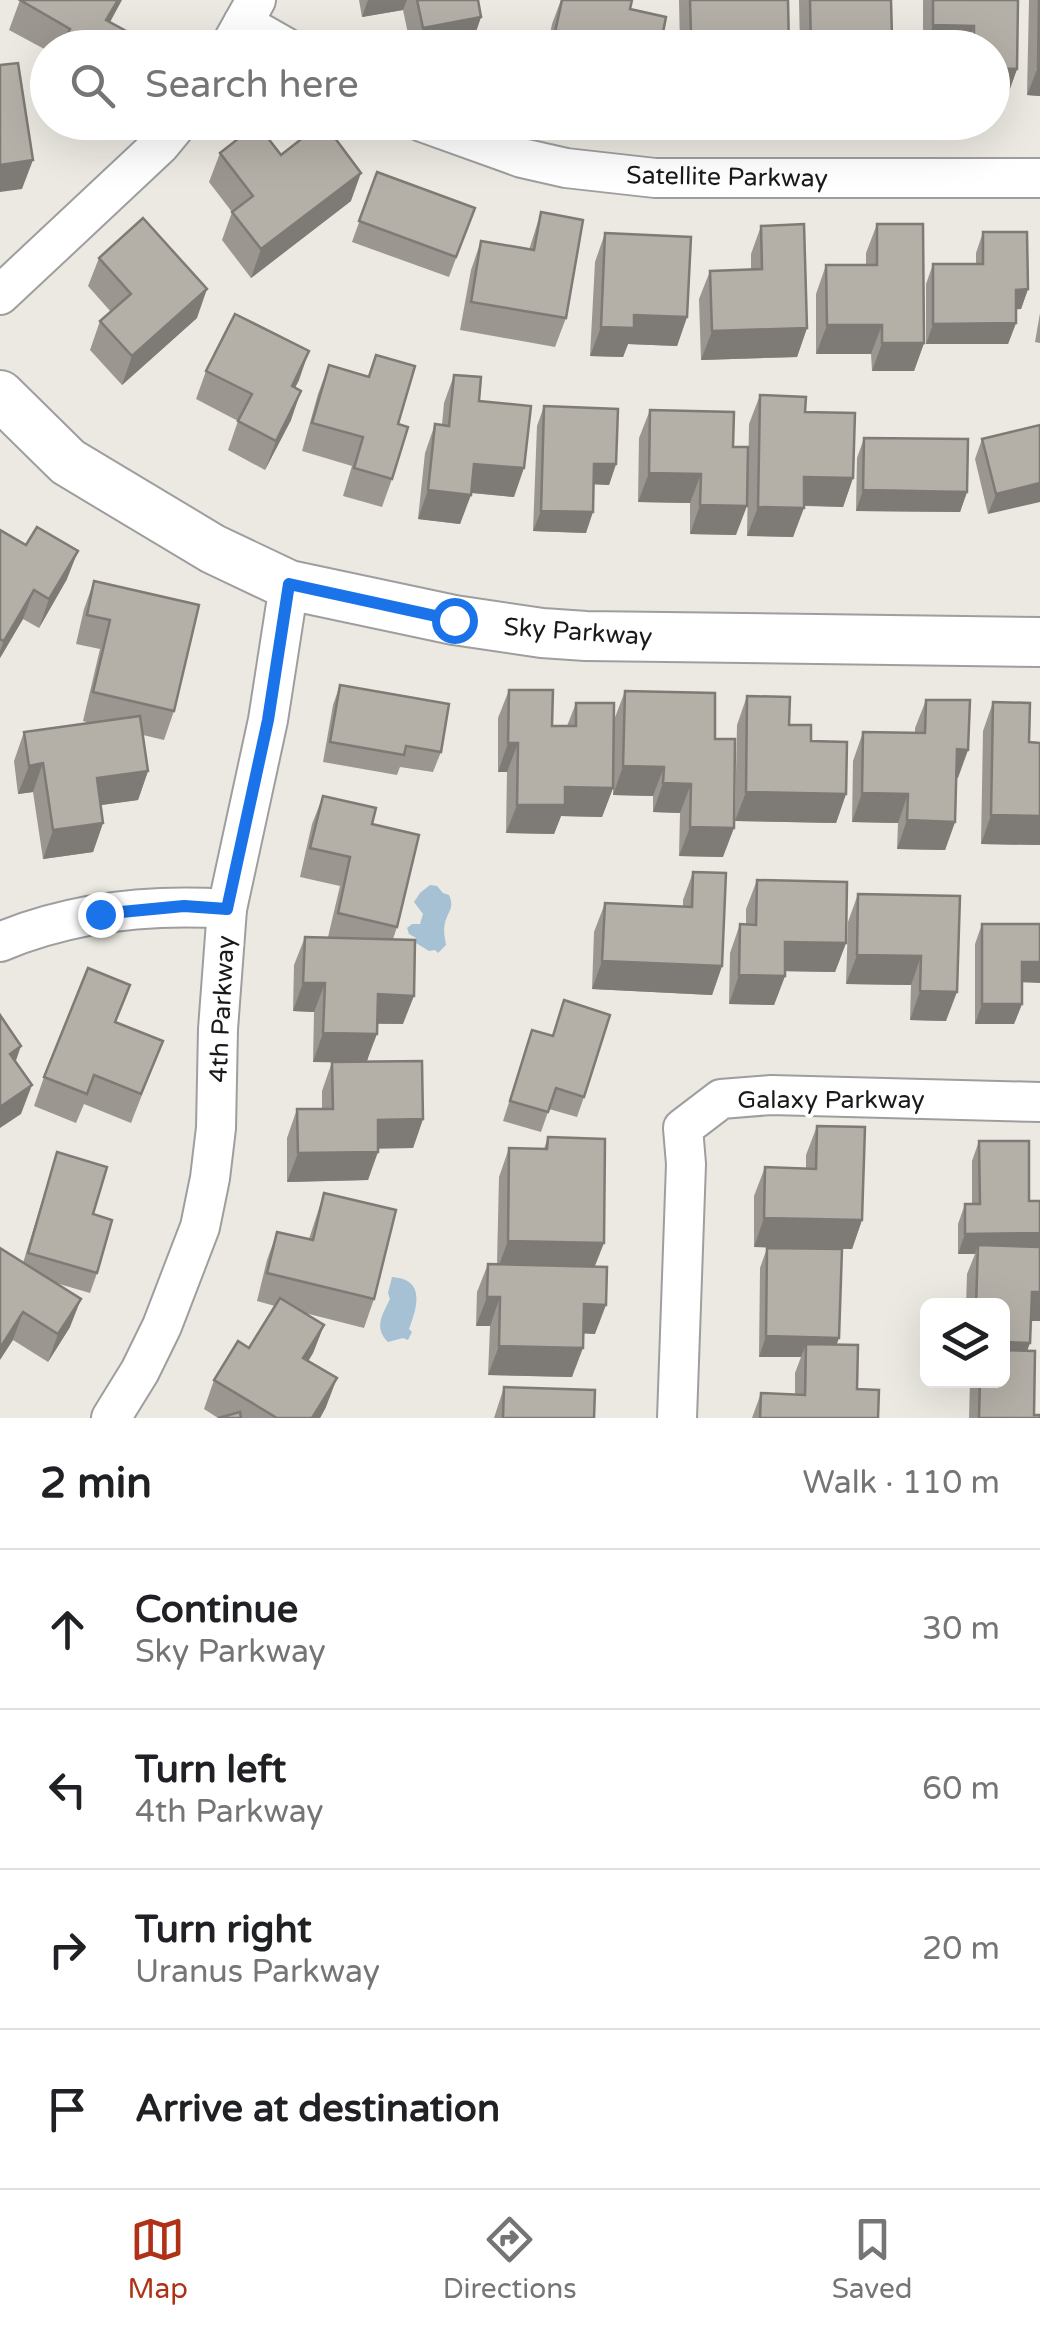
<!DOCTYPE html>
<html lang="en">
<head>
<meta charset="utf-8">
<style>
	body { margin:0; font-family:"Varela Round",sans-serif; background:#f6f6f6; color:#202124 }
	.controls { position:absolute; right:30px; bottom:30px; display:grid; overflow:hidden; border-radius:15px; box-shadow:0 10px 40px #0002 }
	.controls button { width:90px; height:90px; display:grid; place-items:center; padding:0; border:0; border-bottom:2px solid #e0e0e0; background:#fff; color:#202124; font:50px sans-serif }
	.stop { position:absolute; width:30px; height:30px; margin:-22px; border:8px solid #1a73e8; border-radius:50%; background:#fff }
	.stop.end { background:#1a73e8; border-color:#fff; box-shadow:0 2px 10px #0008 }
	.list { margin:0; padding:0; list-style:none }
	h2 { display:flex; justify-content:space-between; align-items:center; height:130px; margin:0; padding:0 40px; font-size:42px }
	h2 small { font-size:32px; font-weight:400; color:#757577 }
	.list li { display:grid; grid-template-columns:65px 1fr auto; gap:30px; align-items:center; box-sizing:border-box; height:160px; padding:0 40px; border-top:2px solid #e0e0e0 }
	.list b { display:block; font-size:38px; white-space:nowrap }
	.list p { margin:0; font-size:32px; white-space:nowrap; color:#757577 }
	.list em { font-size:32px; font-style:normal; color:#757577 }
	.icon { flex:none; width:55px; height:55px; fill:none; stroke:currentColor; stroke-width:2; stroke-linecap:round; stroke-linejoin:round }
	.map { position:relative; flex:none; width:1040px; height:1418px; overflow:hidden }
	.search { position:absolute; background:#fff; box-shadow:0 10px 40px #0002; left:30px; right:30px; top:30px; height:110px; display:flex; align-items:center; gap:25px; box-sizing:border-box; padding:0 35px; border-radius:55px; color:#757577; font-size:38px }
	.sheet { height:770px; background:#fff }
	nav { display:flex; justify-content:space-around; align-items:center; box-sizing:border-box; height:140px; border-top:2px solid #e0e0e0; background:#fff; font-size:28px; color:#757577 }
	nav a { display:grid; justify-items:center; gap:5px }
	nav .on { color:#af3216 }
	.map>svg:first-child { display:block }
	.water { fill:#a6c1d4 }
	.lines { fill:none; stroke-linecap:round; stroke-linejoin:round }
	.minor-casing { stroke:#9e9e9e; stroke-width:42 }
	.tertiary-casing { stroke:#9e9e9e; stroke-width:52 }
	.minor { stroke:#fff; stroke-width:38 }
	.tertiary { stroke:#fff; stroke-width:48 }
	.wall { fill:#9b9690 }
	.shaded-wall { fill:#7e7a75 }
	.building { fill:#b4afa7; stroke:#7e7a75; stroke-width:2.5 }
	.route { stroke:#1a73e8; stroke-width:12 }
	.labels { text-anchor:middle; stroke-width:8; stroke-linejoin:round; paint-order:stroke }
	.street-label { font-size:25px; fill:#1a1a1a; stroke:#fff }
</style>
</head>
<body>
<div class="map">
<svg width="1040" height="1418" viewBox="0 0 1040 1418">
	<rect width="100%" height="100%" fill="#ebe9e1"/>
	<g class="water">
		<path d="M430 885 437 886 443 893 449 895C455 908 448 911 445 923 443 930 445 938 446 945L438 953 435 950 429 951 416 943V938L409 934 407 928 412 924H420L423 914 414 902 420 893Z"/>
		<path d="M392 1277C425 1279 418 1306 409 1329L412 1332 408 1340 403 1338 388 1342C373 1327 383 1314 390 1299L388 1293Z"/>
	</g>
	<g class="lines">
		<defs>
			<g id="minor">
				<polyline points="243,23 287,48"/>
				<polyline points="229,48 256,0"/>
				<polyline points="422,122 522,158 566,168 655,178 1040,178"/>
				<polyline points="0,295 160,145 179,122"/>
				<path d="M0 942C72 912 150 904 227 909"/>
				<polyline points="111,1418 140,1371 162,1326 200,1227 210,1178 216,1128 218,1029 227,909 268,720 289,585"/>
				<polyline points="677,1418 686,1164 683,1128 721,1099 771,1095 1040,1102"/>
			</g>
			<polyline id="tertiary" points="0,395 68,462 213,549 289,585 454,620 542,633 586,636 1040,642"/>
		</defs>
		<use href="#minor" class="minor-casing"/>
		<use href="#tertiary" class="tertiary-casing"/>
		<use href="#minor" class="minor"/>
		<use href="#tertiary" class="tertiary"/>
	</g>
	<g class="wall">
		<polygon points="20,0 110,23 123,48 48,48 48,51 9,30"/>
		<polygon points="359,0 478,0 481,17 471,46 462,48 411,48 403,10 362,17"/>
		<polygon points="561,0 630,9 660,48 547,48 552,24"/>
		<polygon points="679,0 788,0 789,48 680,48"/>
		<polygon points="799,0 891,0 892,37 888,48 800,48"/>
		<polygon points="923,0 1018,0 1017,69 1007,97 992,48 923,48"/>
		<polygon points="1029,0 1040,0 1040,96 1027,95"/>
		<polygon points="220,153 281,155 351,201 251,278 222,240 232,212 209,182"/>
		<polygon points="377,172 475,208 449,277 352,242"/>
		<polygon points="541,212 566,318 555,347 460,330 471,270 481,241 529,250"/>
		<polygon points="877,224 924,343 914,371 872,371 871,354 816,354 816,294 826,265 866,265 866,253"/>
		<polygon points="761,226 807,328 797,357 701,360 699,299 710,271 751,269 751,254"/>
		<polygon points="983,232 1028,289 1021,309 1016,309 1016,323 1008,344 926,344 926,284 933,264 976,264 976,253"/>
		<polygon points="605,233 687,317 677,346 628,344 623,357 590,356 595,262"/>
		<polygon points="99,258 197,318 122,385 90,350 100,321 111,312 88,286"/>
		<polygon points="1040,313 1040,343 1035,342"/>
		<polygon points="376,355 398,424 392,479 382,507 343,496 352,466 302,451 318,394 329,365 368,376"/>
		<polygon points="206,371 299,380 295,388 291,420 265,470 228,450 238,421 196,399"/>
		<polygon points="454,375 479,401 514,497 471,493 460,524 418,519 425,453 435,424 442,425 444,403"/>
		<polygon points="760,395 805,412 853,478 843,507 804,506 793,537 747,536 749,424"/>
		<polygon points="544,406 616,464 609,485 594,484 586,533 533,531 537,426"/>
		<polygon points="650,410 733,447 736,535 690,534 690,503 638,502 639,438"/>
		<polygon points="1040,425 988,514 975,459 982,439"/>
		<polygon points="864,438 967,492 960,512 856,511 857,458"/>
		<polygon points="0,530 26,545 67,579 39,628 23,619 0,658"/>
		<polygon points="94,581 174,711 164,740 143,735 148,771 138,800 101,805 103,823 93,852 43,859 33,792 18,794 14,761 24,732 90,723 83,721 100,649 76,644 84,609"/>
		<polygon points="340,685 441,752 433,772 400,767 397,775 323,762 333,705"/>
		<polygon points="509,690 552,726 567,726 576,703 614,720 625,691 715,739 723,857 679,856 680,813 653,812 653,796 613,795 613,788 602,817 561,816 554,834 506,833 507,772 498,772 498,718"/>
		<polygon points="747,696 811,741 846,794 836,823 735,821 737,725"/>
		<polygon points="926,700 968,750 957,778 955,822 945,850 897,849 898,823 852,822 853,761 863,732 915,733 915,728"/>
		<polygon points="993,702 1029,742 1040,743 1040,845 981,844 983,731"/>
		<polygon points="323,796 372,824 397,927 393,939 403,1024 377,1024 367,1062 423,1119 413,1148 378,1148 368,1180 287,1182 287,1138 297,1109 322,1109 322,1091 332,1062 334,1062 313,1062 314,1012 293,1011 294,965 305,937 328,937 340,886 300,877 312,824"/>
		<polygon points="693,872 722,966 712,995 592,989 594,932 605,903 683,906 683,900"/>
		<polygon points="757,880 846,943 835,972 785,971 785,976 774,1005 729,1004 730,953 740,924 746,925 746,909"/>
		<polygon points="858,894 960,896 946,1021 910,1020 911,985 846,984 848,922"/>
		<polygon points="982,924 1022,982 1022,1004 1014,1024 975,1024 975,944"/>
		<polygon points="564,1000 584,1097 577,1117 549,1109 541,1132 503,1121 532,1030 552,1036"/>
		<polygon points="116,1022 163,1041 131,1123 84,1104 76,1123 34,1106 44,1077"/>
		<polygon points="817,1126 862,1220 852,1249 754,1247 754,1196 765,1167 806,1168 806,1155"/>
		<polygon points="548,1137 595,1266 595,1334 583,1333 572,1377 488,1375 490,1326 476,1326 477,1292 488,1264 497,1264 499,1177 509,1148 544,1149"/>
		<polygon points="979,1141 1029,1201 1040,1321 1031,1321 1027,1351 1034,1415 1040,1418 969,1418 970,1380 1002,1380 1002,1306 966,1306 967,1274 975,1254 958,1254 958,1224 965,1204 972,1204 972,1161"/>
		<polygon points="57,1152 93,1214 97,1273 90,1293 56,1283 70,1327 48,1362 13,1340 23,1263"/>
		<polygon points="324,1193 374,1299 364,1328 305,1313 324,1325 313,1353 308,1361 326,1407 320,1418 218,1418 204,1409 214,1380 249,1348 275,1306 257,1301 267,1260 277,1232 309,1239"/>
		<polygon points="767,1248 837,1345 857,1389 878,1418 752,1418 761,1393 795,1394 795,1373 801,1357 759,1357 760,1268"/>
		<polygon points="504,1387 594,1418 494,1418"/>
	</g>
	<g class="shaded-wall">
		<polygon points="118,0 122,0 96,48 106,20"/>
		<polygon points="368,0 407,0 403,10 362,17"/>
		<polygon points="481,17 471,46 462,48 416,48 423,28"/>
		<polygon points="933,25 974,26 966,48 925,48"/>
		<polygon points="742,32 737,48 686,48 691,33"/>
		<polygon points="892,37 888,48 848,48 851,38"/>
		<polygon points="1038,67 1040,67 1040,96 1027,95"/>
		<polygon points="992,68 1017,69 1007,97 992,97"/>
		<polygon points="33,160 22,189 0,192 0,165"/>
		<polygon points="361,173 351,201 251,278 261,249"/>
		<polygon points="207,289 197,318 122,385 132,356"/>
		<polygon points="1028,289 1021,309 1008,310 1016,290"/>
		<polygon points="634,315 687,317 677,346 628,344 623,357 590,356 601,327"/>
		<polygon points="1016,323 1008,344 926,344 933,324"/>
		<polygon points="827,325 882,325 871,354 816,354"/>
		<polygon points="807,328 797,357 701,360 712,331"/>
		<polygon points="882,343 924,343 914,371 872,371"/>
		<polygon points="309,351 299,380 281,414 292,386"/>
		<polygon points="301,391 291,420 265,470 276,441"/>
		<polygon points="474,464 524,468 514,497 463,492"/>
		<polygon points="594,464 616,464 609,485 587,484"/>
		<polygon points="649,473 701,474 690,503 638,502"/>
		<polygon points="804,477 853,478 843,507 794,505"/>
		<polygon points="1040,483 1040,502 988,514 996,494"/>
		<polygon points="428,490 471,495 460,524 418,519"/>
		<polygon points="863,490 967,492 960,512 856,511"/>
		<polygon points="700,505 747,506 736,535 690,534"/>
		<polygon points="758,507 804,508 793,537 747,536"/>
		<polygon points="541,511 593,512 586,533 533,531"/>
		<polygon points="78,551 67,579 39,628 49,599"/>
		<polygon points="34,590 23,619 0,658 0,651 4,641"/>
		<polygon points="508,743 518,743 507,772 498,772"/>
		<polygon points="957,749 968,750 958,778 947,778"/>
		<polygon points="43,763 33,792 18,794 29,766"/>
		<polygon points="623,766 664,767 653,796 613,795"/>
		<polygon points="148,771 138,800 87,807 97,778"/>
		<polygon points="663,783 691,784 680,813 653,812"/>
		<polygon points="565,787 613,788 602,817 561,816 554,834 506,833 517,805"/>
		<polygon points="746,792 846,794 836,823 735,821"/>
		<polygon points="862,793 908,794 898,823 852,822"/>
		<polygon points="991,815 1040,816 1040,845 981,844"/>
		<polygon points="907,820 955,822 945,850 897,849"/>
		<polygon points="103,823 93,852 43,859 53,830"/>
		<polygon points="690,827 734,828 723,857 679,856"/>
		<polygon points="785,942 846,943 835,972 775,971"/>
		<polygon points="857,955 921,956 911,985 846,984"/>
		<polygon points="602,961 722,966 712,995 592,989"/>
		<polygon points="1022,962 1040,962 1040,983 1015,982"/>
		<polygon points="739,975 785,976 774,1005 729,1004"/>
		<polygon points="303,983 325,983 314,1012 293,1011"/>
		<polygon points="920,991 957,992 946,1021 910,1020"/>
		<polygon points="378,994 414,996 403,1024 367,1023"/>
		<polygon points="982,1004 1022,1004 1014,1024 975,1024"/>
		<polygon points="323,1033 377,1034 366,1063 313,1062"/>
		<polygon points="21,1046 11,1075 10,1054"/>
		<polygon points="32,1085 21,1114 0,1128 0,1107"/>
		<polygon points="423,1119 413,1148 367,1149 378,1120"/>
		<polygon points="378,1152 368,1180 287,1182 298,1153"/>
		<polygon points="764,1218 862,1220 852,1249 754,1247"/>
		<polygon points="1040,1233 1040,1253 978,1245 975,1254 958,1254 965,1234"/>
		<polygon points="508,1241 604,1243 593,1271 497,1270"/>
		<polygon points="1032,1292 1040,1292 1040,1321 1022,1321"/>
		<polygon points="487,1297 500,1297 490,1326 476,1326"/>
		<polygon points="81,1299 70,1327 48,1362 58,1334"/>
		<polygon points="584,1304 606,1305 595,1334 573,1333"/>
		<polygon points="23,1312 13,1340 0,1360 0,1348"/>
		<polygon points="324,1325 313,1353 293,1387 303,1358"/>
		<polygon points="766,1336 839,1338 832,1358 806,1344 801,1357 759,1357"/>
		<polygon points="1002,1342 1030,1343 1020,1371 1002,1371"/>
		<polygon points="499,1346 583,1348 572,1377 488,1375"/>
		<polygon points="337,1378 326,1407 320,1418 312,1418"/>
	</g>
	<g class="building">
		<polygon points="20,0 118,0 106,20 128,32 120,48 71,48 62,43 70,29"/>
		<polygon points="417,0 478,0 481,17 423,28"/>
		<polygon points="562,0 632,0 630,9 666,17 660,48 552,46"/>
		<polygon points="690,0 788,0 789,48 743,48 742,32 691,33"/>
		<polygon points="810,0 891,0 892,37 851,38 851,48 811,48"/>
		<polygon points="933,0 1018,0 1017,69 992,68 992,48 974,48 974,26 933,25"/>
		<polygon points="1039,0 1040,0 1040,67 1038,67"/>
		<polygon points="18,63 33,160 0,165 0,65"/>
		<polygon points="323,122 361,173 261,249 232,212 253,196 220,153 257,124 281,155"/>
		<polygon points="377,172 475,208 456,257 359,221"/>
		<polygon points="541,212 583,220 566,318 471,302 481,241 534,250"/>
		<polygon points="143,218 207,289 132,356 100,321 131,294 99,258"/>
		<polygon points="804,224 807,328 712,331 710,271 762,269 761,226"/>
		<polygon points="877,224 923,224 924,343 882,343 882,325 827,325 826,265 877,265"/>
		<polygon points="983,232 1027,232 1028,289 1016,290 1016,323 933,324 933,264 983,264"/>
		<polygon points="605,233 691,237 687,317 634,315 634,328 601,327"/>
		<polygon points="235,314 309,351 292,386 301,391 276,441 238,421 252,394 206,371"/>
		<polygon points="376,355 415,366 398,424 408,427 392,479 354,468 363,437 312,423 329,365 369,377"/>
		<polygon points="454,375 481,377 479,401 531,406 524,468 474,464 471,495 428,490 435,424 449,426"/>
		<polygon points="760,395 806,397 805,412 855,413 853,478 804,477 804,508 758,507"/>
		<polygon points="544,406 618,409 616,464 594,464 593,512 541,511"/>
		<polygon points="650,410 734,412 733,447 748,447 747,506 700,505 701,474 649,473"/>
		<polygon points="1040,425 1040,483 996,494 982,439"/>
		<polygon points="864,438 968,439 967,492 863,490"/>
		<polygon points="37,527 78,551 49,599 34,590 4,641 0,639 0,530 26,545"/>
		<polygon points="94,581 199,605 174,711 93,692 110,620 87,615"/>
		<polygon points="340,685 449,704 441,752 406,746 404,755 330,742"/>
		<polygon points="509,690 553,690 552,726 576,726 576,703 614,703 613,788 565,787 565,805 517,805 518,743 508,743"/>
		<polygon points="625,691 715,693 715,739 735,739 734,828 690,827 691,784 663,783 664,767 623,766"/>
		<polygon points="747,696 790,697 789,725 811,725 811,741 847,742 846,794 746,792"/>
		<polygon points="926,700 970,700 968,750 957,749 955,822 907,820 908,794 862,793 863,732 925,733"/>
		<polygon points="993,702 1030,703 1029,742 1040,743 1040,816 991,815"/>
		<polygon points="140,716 148,771 97,778 103,823 53,830 43,763 29,766 24,732"/>
		<polygon points="323,796 376,808 372,824 419,835 397,927 338,913 350,857 310,848"/>
		<polygon points="693,872 726,873 722,966 602,961 605,903 692,907"/>
		<polygon points="757,880 847,882 846,943 785,942 785,976 739,975 740,924 756,925"/>
		<polygon points="858,894 960,896 957,992 920,991 921,956 857,955"/>
		<polygon points="982,924 1040,924 1040,962 1022,962 1022,1004 982,1004"/>
		<polygon points="305,937 415,940 414,996 378,994 377,1034 323,1033 325,983 303,983"/>
		<polygon points="88,968 130,985 115,1022 163,1041 141,1094 94,1075 87,1094 44,1077"/>
		<polygon points="564,1000 610,1015 584,1097 556,1088 548,1112 510,1101 532,1030 553,1036"/>
		<polygon points="0,1015 21,1046 10,1054 32,1085 0,1107"/>
		<polygon points="422,1061 423,1119 378,1120 378,1152 298,1153 297,1109 333,1109 332,1062"/>
		<polygon points="817,1126 865,1127 862,1220 764,1218 765,1167 816,1169"/>
		<polygon points="548,1137 605,1139 604,1243 508,1241 509,1148 547,1149"/>
		<polygon points="979,1141 1029,1141 1029,1201 1040,1201 1040,1233 965,1234 965,1204 980,1204"/>
		<polygon points="57,1152 107,1167 93,1214 112,1220 97,1273 28,1253"/>
		<polygon points="324,1193 396,1210 374,1299 267,1273 277,1232 313,1240"/>
		<polygon points="978,1245 1040,1247 1040,1292 1032,1292 1030,1343 1002,1342 1002,1306 976,1306"/>
		<polygon points="0,1248 81,1299 58,1334 23,1312 0,1348"/>
		<polygon points="767,1248 842,1249 839,1338 766,1336"/>
		<polygon points="488,1264 607,1267 606,1305 584,1304 583,1348 499,1346 500,1297 487,1297"/>
		<polygon points="280,1298 324,1325 303,1358 337,1378 312,1418 277,1418 214,1380 238,1341 249,1348"/>
		<polygon points="806,1344 858,1345 857,1389 879,1390 878,1418 760,1418 761,1393 805,1395"/>
		<polygon points="1002,1350 1035,1351 1034,1415 1040,1415 1040,1418 979,1418 980,1380 1002,1380"/>
		<polygon points="504,1387 595,1390 594,1418 503,1418"/>
		<polygon points="240,1412 241,1418 218,1418"/>
	</g>
	<g class="lines">
		<polyline class="route" points="100,914 184,906 227,909 268,720 289,584 454,620"/>
	</g>
	<g class="labels">
		<g class="street-label">
			<text transform="translate(727 176) rotate(1)" y="9">Satellite Parkway</text>
			<text transform="translate(578 631) rotate(4)" y="9">Sky Parkway</text>
			<text transform="translate(221 1009) rotate(-87)" y="9">4th Parkway</text>
			<text x="831" y="1108">Galaxy Parkway</text>
		</g>
	</g>
</svg>
<div class="controls">
<button><svg class="icon" aria-label="layers" viewBox="0 0 24 24"><path d="M12 4l9 5-9 5-9-5zM3 14l9 5 9-5"/></svg></button>
</div>
<div class="stop" style="left:454px;top:620px"></div>
<div class="stop end" style="left:100px;top:914px"></div>
<div class="search"><svg class="icon" aria-label="search" viewBox="0 0 24 24"><circle cx="10" cy="10" r="6"/><path d="M15 15l6 6"/></svg>Search here</div>
</div>
<section class="sheet">
<h2>2 min<small>Walk · 110 m</small></h2>
<ul class="list">
<li><svg class="icon" aria-label="ahead" viewBox="0 0 24 24"><path d="M12 20V5M6 11l6-6 6 6"/></svg><div><b>Continue</b><p>Sky Parkway</p></div><em>30 m</em></li>
<li><svg class="icon" aria-label="left" viewBox="0 0 24 24"><path d="M17 20v-9H6M10 6l-5 5 5 5"/></svg><div><b>Turn left</b><p>4th Parkway</p></div><em>60 m</em></li>
<li><svg class="icon" aria-label="right" viewBox="0 0 24 24"><path d="M7 20v-9h11M14 6l5 5-5 5"/></svg><div><b>Turn right</b><p>Uranus Parkway</p></div><em>20 m</em></li>
<li><svg class="icon" aria-label="arrive" viewBox="0 0 24 24"><path d="M6 21V4h12l-3 4 3 4H6"/></svg><div><b>Arrive at destination</b></div></li>
</ul>
</section>
<nav>
<a class="on"><svg class="icon" aria-label="map" viewBox="0 0 24 24"><path d="M3 6l6-2 6 2 6-2v14l-6 2-6-2-6 2zM9 4v14M15 6v14"/></svg>Map</a>
<a><svg class="icon" aria-label="directions" viewBox="0 0 24 24"><path d="M12 3l9 9-9 9-9-9zM9 14v-3h6M13 9l2 2-2 2"/></svg>Directions</a>
<a><svg class="icon" aria-label="saved" viewBox="0 0 24 24"><path d="M7 4h10v16l-5-4-5 4z"/></svg>Saved</a>
</nav>
</body>
</html>
